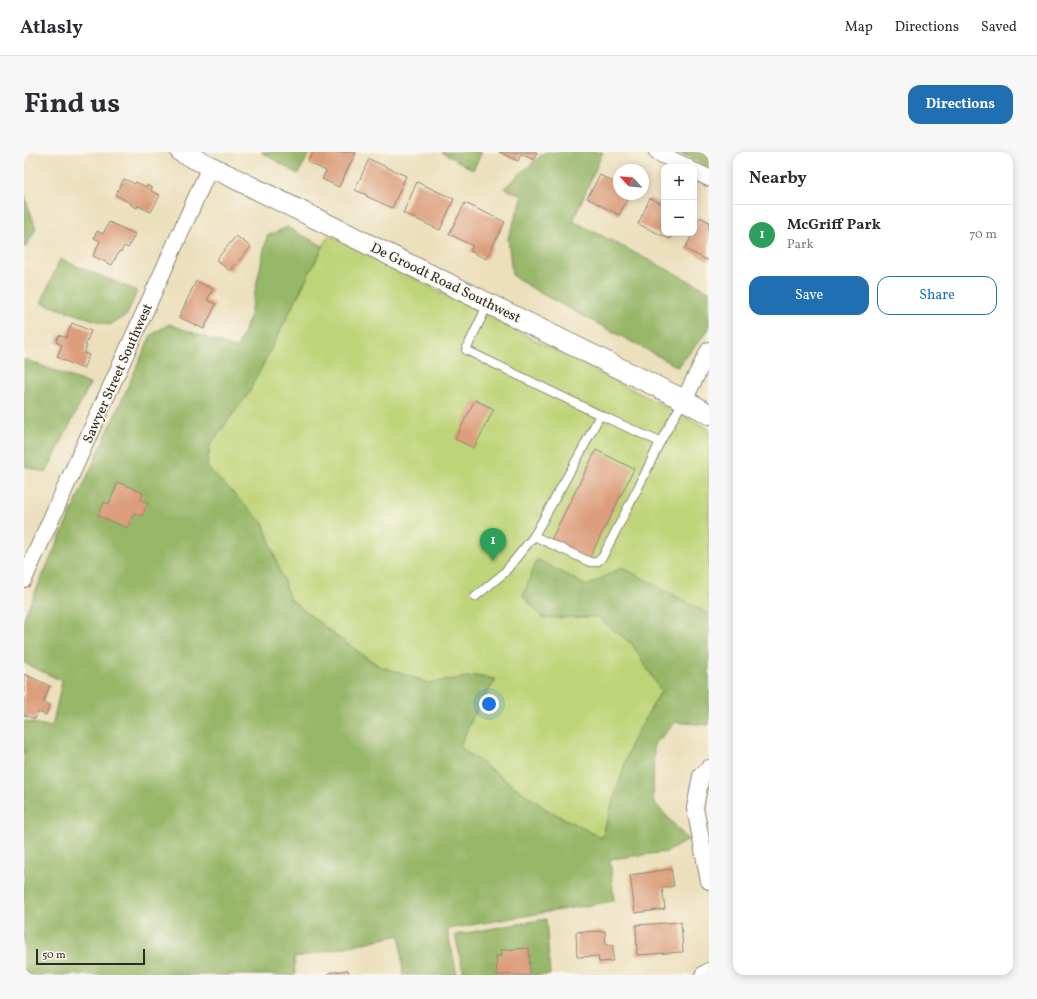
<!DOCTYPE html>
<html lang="en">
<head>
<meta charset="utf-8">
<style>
	body { margin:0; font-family:Vollkorn,serif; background:#f7f7f7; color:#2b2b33 }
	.controls { position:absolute; right:12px; top:12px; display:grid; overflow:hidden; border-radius:8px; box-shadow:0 2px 10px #0003 }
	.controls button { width:36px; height:36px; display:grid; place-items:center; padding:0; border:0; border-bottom:1px solid #e1e1e2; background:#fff; color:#2b2b33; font:20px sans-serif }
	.compass { position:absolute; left:589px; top:12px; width:36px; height:36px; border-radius:50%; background:#fff; box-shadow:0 2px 10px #0003; rotate:296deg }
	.scale { position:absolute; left:12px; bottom:10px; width:109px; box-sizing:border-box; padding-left:4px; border:2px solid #2b2b2b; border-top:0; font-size:11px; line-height:14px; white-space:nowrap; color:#2b2b2b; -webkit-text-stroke:3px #fbf7ec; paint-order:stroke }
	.you { position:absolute; left:465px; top:552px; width:14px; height:14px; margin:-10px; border:3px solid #fff; border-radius:50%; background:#1a73e8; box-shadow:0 0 0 6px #1a73e833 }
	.badge { display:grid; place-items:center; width:26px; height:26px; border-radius:50%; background:#1f6fb2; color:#fff; font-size:13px; font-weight:700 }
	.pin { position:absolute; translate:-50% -33px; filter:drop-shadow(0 1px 2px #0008) }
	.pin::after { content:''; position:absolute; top:21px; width:14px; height:12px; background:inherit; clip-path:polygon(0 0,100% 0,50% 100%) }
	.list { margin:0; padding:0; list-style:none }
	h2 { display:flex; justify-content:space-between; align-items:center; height:52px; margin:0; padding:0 16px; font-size:17px }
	h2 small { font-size:13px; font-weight:400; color:#7c7c81 }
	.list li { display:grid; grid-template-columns:26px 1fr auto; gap:12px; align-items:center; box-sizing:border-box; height:60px; padding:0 16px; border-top:1px solid #e1e1e2 }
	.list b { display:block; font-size:15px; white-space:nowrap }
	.list p { margin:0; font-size:13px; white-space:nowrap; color:#7c7c81 }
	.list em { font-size:13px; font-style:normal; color:#7c7c81 }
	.actions { display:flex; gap:8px; padding:12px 16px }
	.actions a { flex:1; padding:9px 0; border:1px solid #1f6fb2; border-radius:12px; text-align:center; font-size:14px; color:#1f6fb2 }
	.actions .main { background:#1f6fb2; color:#fff }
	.map { position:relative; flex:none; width:685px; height:823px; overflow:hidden; border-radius:12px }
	header { display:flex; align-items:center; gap:24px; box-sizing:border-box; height:56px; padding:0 20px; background:#fff; border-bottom:1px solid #e1e1e2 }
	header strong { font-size:19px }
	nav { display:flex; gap:22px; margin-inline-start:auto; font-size:14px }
	.intro { display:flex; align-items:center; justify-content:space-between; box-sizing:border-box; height:96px; padding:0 24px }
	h1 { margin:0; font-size:28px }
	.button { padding:10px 18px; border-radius:12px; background:#1f6fb2; color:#fff; font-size:14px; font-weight:700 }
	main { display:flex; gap:24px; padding:0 24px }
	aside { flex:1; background:#fff; border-radius:12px; box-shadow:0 2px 10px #0003 }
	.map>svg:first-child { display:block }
	.green { fill:#bed478; stroke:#748052 }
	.forest { fill:#96b668; stroke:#60704a }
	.building { fill:#dc9d7b }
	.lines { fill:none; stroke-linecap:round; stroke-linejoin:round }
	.service-casing { stroke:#8b8574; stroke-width:10 }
	.minor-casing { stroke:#8b8574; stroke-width:18 }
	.tertiary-casing { stroke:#8b8574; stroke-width:22 }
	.service { stroke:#fff; stroke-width:8 }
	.minor { stroke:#fff; stroke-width:16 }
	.tertiary { stroke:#fff; stroke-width:20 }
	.labels { text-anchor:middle; stroke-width:3; stroke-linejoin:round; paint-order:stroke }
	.street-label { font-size:14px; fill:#2b2b2b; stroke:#fbf7ec }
</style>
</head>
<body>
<header>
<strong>Atlasly</strong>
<nav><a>Map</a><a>Directions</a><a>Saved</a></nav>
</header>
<div class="intro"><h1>Find us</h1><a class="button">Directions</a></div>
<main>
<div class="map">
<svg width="685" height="823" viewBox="0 0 685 823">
	<rect width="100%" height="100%" fill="#fbf7ec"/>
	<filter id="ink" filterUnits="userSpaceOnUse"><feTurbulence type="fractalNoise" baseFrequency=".025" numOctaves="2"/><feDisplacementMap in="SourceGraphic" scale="8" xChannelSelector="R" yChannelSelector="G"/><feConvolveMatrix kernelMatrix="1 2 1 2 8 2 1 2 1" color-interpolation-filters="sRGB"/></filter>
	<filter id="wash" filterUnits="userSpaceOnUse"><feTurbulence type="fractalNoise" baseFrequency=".012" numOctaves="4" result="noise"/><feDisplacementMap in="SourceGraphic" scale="16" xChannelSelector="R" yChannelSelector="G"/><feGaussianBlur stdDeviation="0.9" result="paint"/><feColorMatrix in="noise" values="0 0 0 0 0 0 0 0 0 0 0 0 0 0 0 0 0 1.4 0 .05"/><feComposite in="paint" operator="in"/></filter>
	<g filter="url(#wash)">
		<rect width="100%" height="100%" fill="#ebdfbc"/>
		<polygon class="green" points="305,83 685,277 685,488 637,539 607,592 578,686 522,657 435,595 450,563 471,527 451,524 405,531 355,514 312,484 266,447 239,371 183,315 186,293 224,242"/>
		<g class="forest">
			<polygon points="237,0 286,0 274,22"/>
			<polygon points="418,0 458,0 449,18"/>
			<polygon points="521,0 579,0 549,69 685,139 685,177 654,215 623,198 516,141 488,123 484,86 499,44 480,36"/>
			<polygon points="655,0 685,0 685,15"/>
			<polygon points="0,41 4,54 12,76 2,95 0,95"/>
			<polygon points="263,75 299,94 224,242 186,293 183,315 239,371 266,447 312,484 355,514 405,531 451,524 472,527 450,563 435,595 522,657 578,686 607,592 637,539 608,492 573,465 519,466 499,444 513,407 563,434 598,415 685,462 685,573 652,570 630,593 629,649 664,688 643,700 586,707 590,749 423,777 433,823 379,823 376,783 270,806 271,823 0,823 0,569 28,575 38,529 0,511 0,465 127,183 145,172 213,197 225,167 243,84"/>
			<polygon points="36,107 113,139 103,163 86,173 17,151"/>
			<polygon points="0,207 66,232 22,321 0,314"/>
			<polygon points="522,767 526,823 440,823 431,783"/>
		</g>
		<g id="blocks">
			<g class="building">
				<polygon points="289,0 332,0 315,35 298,27 302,19 284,10"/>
				<polygon points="475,0 513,0 510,8 497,2 494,9"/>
				<polygon points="345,7 382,24 368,56 342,44 343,43 331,38"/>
				<polygon points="576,23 595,33 595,42 606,42 595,63 563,46"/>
				<polygon points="100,27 111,32 112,30 122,35 123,33 128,36 127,39 136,43 127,60 114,54 113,56 106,52 107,51 91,43"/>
				<polygon points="393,30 430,47 416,78 379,61"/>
				<polygon points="626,46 640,53 640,81 649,81 646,87 614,72"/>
				<polygon points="441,51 481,70 462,107 446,99 449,94 425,82"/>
				<polygon points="676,65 685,70 685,109 661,97 669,81 670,81 670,78"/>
				<polygon points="85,70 111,82 104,96 100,94 97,100 95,99 88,113 69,104 76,89 70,86 73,79 79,82"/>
				<polygon points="212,84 227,95 206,119 192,108"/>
				<polygon points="172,129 189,137 183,148 192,152 180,177 155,165"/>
				<polygon points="48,171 67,179 61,193 63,194 60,201 65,203 59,217 33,205 38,193 32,190 35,183 42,186"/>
				<polygon points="451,248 470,257 450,296 431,287"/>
				<polygon points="572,298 610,317 564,409 526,390"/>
				<polygon points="94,330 119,341 117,348 124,351 118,364 110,361 103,376 74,364 80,350 85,352"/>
				<polygon points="0,522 26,534 19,550 26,553 22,563 14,560 11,567 0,563"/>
				<polygon points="647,717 650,734 638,736 641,757 611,761 606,723"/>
				<polygon points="657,770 659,800 613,803 612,773"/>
				<polygon points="581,779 582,793 589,793 589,809 575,810 574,804 553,805 552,780"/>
				<polygon points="505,796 506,823 473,823 472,804 478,804 477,798"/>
				<polygon points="324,818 325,823 305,823 305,821"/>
			</g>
		</g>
	</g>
	<g filter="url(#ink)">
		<use href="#blocks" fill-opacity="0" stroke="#8b8574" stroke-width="1"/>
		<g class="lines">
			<defs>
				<g id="service">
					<polyline points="464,152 442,198 576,263 636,290 660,248"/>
					<path d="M576 263 558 298 510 384 566 410C573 411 575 409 579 404L618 328 636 290"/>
					<polyline points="451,445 480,421 510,384"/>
				</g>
				<g id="minor">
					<polyline points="633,0 663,15"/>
					<polyline points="670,19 685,26"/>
					<polyline points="660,248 685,198"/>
					<polyline points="0,427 186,15"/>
					<polyline points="685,616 677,624 671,656 685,729"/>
					<polyline points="679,823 685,819"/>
				</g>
				<polyline id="tertiary" points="157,0 660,248 685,262"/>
			</defs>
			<use href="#service" class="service-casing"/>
			<use href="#minor" class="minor-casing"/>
			<use href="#tertiary" class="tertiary-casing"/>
			<use href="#service" class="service"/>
			<use href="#minor" class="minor"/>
			<use href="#tertiary" class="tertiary"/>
		</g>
	</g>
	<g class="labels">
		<g class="street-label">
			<text transform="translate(422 130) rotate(26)" y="5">De Groodt Road Southwest</text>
			<text transform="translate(93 221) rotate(-66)" y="5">Sawyer Street Southwest</text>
		</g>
	</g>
</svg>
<div class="controls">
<button>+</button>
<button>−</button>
</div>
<svg class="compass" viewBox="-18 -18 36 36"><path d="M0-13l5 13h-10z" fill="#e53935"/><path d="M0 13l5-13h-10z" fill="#7c7c81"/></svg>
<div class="scale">50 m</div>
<div class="you"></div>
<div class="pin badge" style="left:469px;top:409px;background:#2e9e5b">1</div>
</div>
<aside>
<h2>Nearby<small></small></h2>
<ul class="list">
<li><span class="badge" style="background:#2e9e5b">1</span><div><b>McGriff Park</b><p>Park</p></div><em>70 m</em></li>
</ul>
<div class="actions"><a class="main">Save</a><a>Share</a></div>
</aside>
</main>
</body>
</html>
